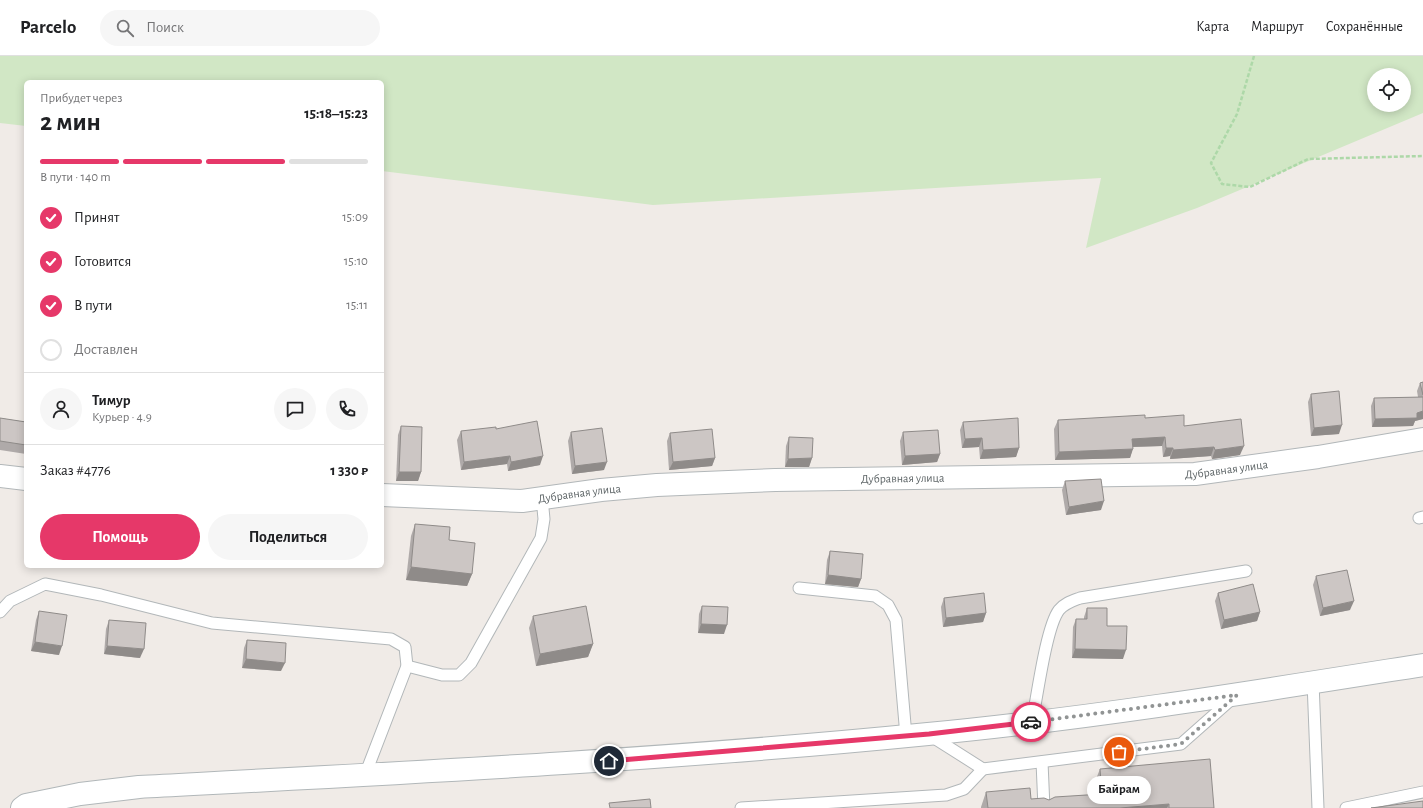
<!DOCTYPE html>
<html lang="ru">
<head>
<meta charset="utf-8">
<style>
  :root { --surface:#fff; --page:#f6f6f6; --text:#202124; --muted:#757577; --line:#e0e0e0; --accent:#e63869 }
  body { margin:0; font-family:"Alegreya Sans",sans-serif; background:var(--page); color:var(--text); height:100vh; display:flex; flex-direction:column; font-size:15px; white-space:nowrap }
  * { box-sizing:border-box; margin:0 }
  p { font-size:13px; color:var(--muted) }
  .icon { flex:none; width:22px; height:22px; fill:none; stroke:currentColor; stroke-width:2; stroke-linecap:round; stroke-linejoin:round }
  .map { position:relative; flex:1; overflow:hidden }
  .drawer { position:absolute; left:24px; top:24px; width:360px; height:488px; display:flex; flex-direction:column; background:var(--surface); border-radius:6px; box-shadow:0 2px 10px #0003 }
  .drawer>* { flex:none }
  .buttons { position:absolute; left:1367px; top:12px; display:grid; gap:8px }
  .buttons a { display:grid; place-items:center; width:44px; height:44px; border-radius:50%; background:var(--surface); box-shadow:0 2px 10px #0003; font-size:20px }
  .pin { position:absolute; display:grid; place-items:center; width:34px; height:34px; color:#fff; margin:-17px; border:2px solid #fff; border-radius:50%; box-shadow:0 1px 4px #0007 }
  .courier { position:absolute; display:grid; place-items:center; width:40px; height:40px; margin:-20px; border:3px solid #e63869; border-radius:50%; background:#fff; color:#222; box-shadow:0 1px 5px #0007 }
  .bubble { position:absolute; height:28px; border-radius:14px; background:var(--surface); box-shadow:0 2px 10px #0003; font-size:13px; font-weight:700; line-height:28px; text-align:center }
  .headline em { font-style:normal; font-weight:700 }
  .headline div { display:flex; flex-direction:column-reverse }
  .headline { display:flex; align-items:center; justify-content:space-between; height:68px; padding:0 16px }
  h1 { font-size:26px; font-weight:700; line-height:30px }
  .bar { display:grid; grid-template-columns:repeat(4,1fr); gap:6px 4px; align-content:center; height:48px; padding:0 16px }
  .bar i { height:5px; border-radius:3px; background:var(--line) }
  .bar .on { background:var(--accent) }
  .bar p { grid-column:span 4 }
  .line { display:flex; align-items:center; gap:10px; padding:0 16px; border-top:1px solid var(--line) }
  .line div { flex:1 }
  .round { display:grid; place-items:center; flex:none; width:42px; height:42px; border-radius:21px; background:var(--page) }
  ol { padding:0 16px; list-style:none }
  li { display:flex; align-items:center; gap:12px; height:44px }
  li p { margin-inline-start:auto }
  li .icon { padding:4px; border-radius:50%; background:var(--accent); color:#fff; stroke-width:4 }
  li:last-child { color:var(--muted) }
  li i { width:22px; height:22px; border:2px solid var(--line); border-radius:50% }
  .primary-button { display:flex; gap:8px; margin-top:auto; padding:8px 16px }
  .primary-button a { flex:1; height:46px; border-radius:24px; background:var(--accent); color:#fff; font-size:16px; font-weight:700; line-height:46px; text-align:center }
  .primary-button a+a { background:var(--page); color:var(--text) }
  header { display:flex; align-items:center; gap:24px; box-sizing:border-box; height:56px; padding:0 20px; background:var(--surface); border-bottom:1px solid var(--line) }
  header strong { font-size:19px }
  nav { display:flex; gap:22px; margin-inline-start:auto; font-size:14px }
  .search { width:280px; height:36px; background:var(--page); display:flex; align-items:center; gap:10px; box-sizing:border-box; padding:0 14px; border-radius:22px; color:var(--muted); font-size:15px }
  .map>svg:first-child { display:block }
  .green { fill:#d1e7c5; fill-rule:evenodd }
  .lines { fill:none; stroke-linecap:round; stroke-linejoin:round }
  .service-casing { stroke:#b2b7b9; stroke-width:13 }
  .minor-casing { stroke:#b2b7b9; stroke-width:24 }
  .secondary-casing { stroke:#b1b7b9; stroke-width:24 }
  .path { stroke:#add8a8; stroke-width:2.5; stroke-dasharray:4 2; stroke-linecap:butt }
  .service { stroke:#fff; stroke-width:11 }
  .minor { stroke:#fff; stroke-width:22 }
  .secondary { stroke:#fff; stroke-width:22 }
  .wall { fill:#afaaa9 }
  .shaded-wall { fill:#8f8b89 }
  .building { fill:#ccc6c4; stroke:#8f8b89 }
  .done { stroke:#919494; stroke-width:4; stroke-dasharray:0 7.2 }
  .route { stroke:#e63869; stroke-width:5 }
  .labels { text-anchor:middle; stroke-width:3; stroke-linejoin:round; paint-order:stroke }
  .street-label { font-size:12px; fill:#5e6567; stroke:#fff }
</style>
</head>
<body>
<header>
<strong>Parcelo</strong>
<div class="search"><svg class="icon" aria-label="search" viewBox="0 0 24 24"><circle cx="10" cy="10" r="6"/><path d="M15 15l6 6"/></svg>Поиск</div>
<nav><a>Карта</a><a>Маршрут</a><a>Сохранённые</a></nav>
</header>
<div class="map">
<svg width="1423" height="752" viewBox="0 0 1423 752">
  <rect width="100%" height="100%" fill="#f0ebe7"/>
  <path class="green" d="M0,0H1423V57L1197,152L1086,192L1101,122L653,149L382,115V26H26V70L0,67ZM1374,19H1404V49H1374Z"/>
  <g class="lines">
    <defs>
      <g id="service">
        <polyline points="1419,462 1423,461"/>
        <polyline points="799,532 875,540 888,549 896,564 906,680"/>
        <polyline points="0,556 10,545 45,528 101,539 212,567 391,583 405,591 407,610 365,719"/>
        <polyline points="407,610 442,619 459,619 471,607 541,482 544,463 542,442"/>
        <polyline points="1313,626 1318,752"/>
        <path d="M1032,666C1037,642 1046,571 1059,554C1065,547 1072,545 1080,542L1246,515"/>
        <polyline points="931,680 983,713 1181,688 1233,642"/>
        <polyline points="1042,706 1044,752"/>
        <polyline points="741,752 946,739 964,733 983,713"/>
        <polyline points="1346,752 1423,736"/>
      </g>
      <g id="minor">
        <polyline points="0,420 26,423"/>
        <path id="s1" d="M382,439L522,445L601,434L657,429L775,424L1195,418L1318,401L1423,383"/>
      </g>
      <path id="secondary" d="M22,752L26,749L80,738L139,731C402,717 666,704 928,678C1094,662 1259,635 1423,609"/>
    </defs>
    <use href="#service" class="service-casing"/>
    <use href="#minor" class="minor-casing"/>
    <use href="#secondary" class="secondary-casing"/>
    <polyline class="path" points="1254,0 1237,58 1211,107 1222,128 1250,131 1308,103 1423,100"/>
    <use href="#service" class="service"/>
    <use href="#minor" class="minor"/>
    <use href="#secondary" class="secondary"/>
  </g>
  <g class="wall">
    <polygon points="1423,326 1423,363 1415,365 1413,370 1372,371 1371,350 1374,342 1418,341 1417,335 1420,327"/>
    <polygon points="1311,338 1339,378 1311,380 1308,346"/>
    <polygon points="0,362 26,366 26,398 0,394"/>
    <polygon points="1058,364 1184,370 1240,399 1212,403 1211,400 1170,403 1170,400 1163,401 1162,390 1133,391 1130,402 1055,404 1054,373"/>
    <polygon points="963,366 1019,392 1016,401 980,403 979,391 962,392 960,374"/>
    <polygon points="401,370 421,416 418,425 396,425 398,379"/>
    <polygon points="496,373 540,409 508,415 507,408 461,414 457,384 461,375"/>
    <polygon points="571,376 604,414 572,418 568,385"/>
    <polygon points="903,376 940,398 937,406 902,409 900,385"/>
    <polygon points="670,377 715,402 712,410 669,414 667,385"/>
    <polygon points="789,381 812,402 809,411 785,411 786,390"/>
    <polygon points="1065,425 1101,454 1066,459 1062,434"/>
    <polygon points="415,468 449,484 472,518 467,530 406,524 411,480"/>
    <polygon points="830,495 861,523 858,531 825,528 827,504"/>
    <polygon points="1316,520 1350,554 1320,560 1313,529"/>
    <polygon points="1218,537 1260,556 1257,565 1221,573 1215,545"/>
    <polygon points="944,542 986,557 983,566 943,571 941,551"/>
    <polygon points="702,550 724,578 698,577 699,558"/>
    <polygon points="1087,552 1107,570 1123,603 1072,602 1073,571 1076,563 1084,563 1084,561"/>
    <polygon points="39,555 59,599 31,595 36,564"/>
    <polygon points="533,560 593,588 588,601 536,610 529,572"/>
    <polygon points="109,564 140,602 104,598 106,573"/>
    <polygon points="247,584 281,615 242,612 244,592"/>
    <polygon points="1100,713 1214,752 981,752 981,751 986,736 1031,743 1049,744 1095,738 1094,728"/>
  </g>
  <g class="shaded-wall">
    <polygon points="1423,355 1423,363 1415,365 1413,370 1372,371 1375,363 1417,357"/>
    <polygon points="1342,369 1339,378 1311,380 1314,372"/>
    <polygon points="1165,381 1162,390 1129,391 1132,383"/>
    <polygon points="982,382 979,391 962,392 965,383"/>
    <polygon points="1244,390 1240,399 1212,403 1215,394"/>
    <polygon points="1214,391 1211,400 1170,403 1173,394"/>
    <polygon points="1019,392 1016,401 980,403 983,394"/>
    <polygon points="1166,392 1173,392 1170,400 1163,401"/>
    <polygon points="1133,393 1130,402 1055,404 1059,396"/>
    <polygon points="940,398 937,406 902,409 905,400"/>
    <polygon points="510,400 507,408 461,414 464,406"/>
    <polygon points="543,400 540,409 508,415 511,406"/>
    <polygon points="715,402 712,410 669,414 673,406"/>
    <polygon points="812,402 809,411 785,411 788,403"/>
    <polygon points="607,406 604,414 572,418 575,410"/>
    <polygon points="399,416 421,416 418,425 396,425"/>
    <polygon points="1104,445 1101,454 1066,459 1069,451"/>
    <polygon points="356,510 372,510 372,512"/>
    <polygon points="411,511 472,518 467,530 406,524"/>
    <polygon points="828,519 861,523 858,531 825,528"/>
    <polygon points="1354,545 1350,554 1320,560 1323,552"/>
    <polygon points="1260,556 1257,565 1221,573 1224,564"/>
    <polygon points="986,557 983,566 943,571 946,562"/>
    <polygon points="701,568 727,569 724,578 698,577"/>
    <polygon points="35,586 62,590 59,599 31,595"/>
    <polygon points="593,588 588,601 536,610 540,598"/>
    <polygon points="107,590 144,593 140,602 104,598"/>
    <polygon points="1075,593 1126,594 1123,603 1072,602"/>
    <polygon points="246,603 285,607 281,615 242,612"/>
    <polygon points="1169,748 1167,752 1120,752"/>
  </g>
  <g class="building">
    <polygon points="1423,326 1423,339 1420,327"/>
    <polygon points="1339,335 1342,369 1314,372 1311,338"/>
    <polygon points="1423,341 1423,355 1417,357 1417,362 1375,363 1374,342"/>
    <polygon points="1145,359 1145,362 1184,359 1184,370 1241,363 1244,390 1215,394 1214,391 1173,394 1173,392 1166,392 1165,381 1132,383 1133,393 1059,396 1058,364"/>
    <polygon points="0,362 26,366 26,389 0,385"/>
    <polygon points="1018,362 1019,392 983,394 982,382 965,383 963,366"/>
    <polygon points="537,365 543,400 511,406 510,400 464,406 461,375 496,371 496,373"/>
    <polygon points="401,370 422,371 421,416 399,416"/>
    <polygon points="602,372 607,406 575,410 571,376"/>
    <polygon points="712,373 715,402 673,406 670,377"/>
    <polygon points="938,374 940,398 905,400 903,376"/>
    <polygon points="789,381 813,382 812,402 788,403"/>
    <polygon points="1101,423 1104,445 1069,451 1065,425"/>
    <polygon points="415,468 450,471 449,484 475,487 472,518 411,511"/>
    <polygon points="830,495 863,498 861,523 828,519"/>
    <polygon points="1347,514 1354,545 1323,552 1316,520"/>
    <polygon points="1253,528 1260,556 1224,564 1218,537"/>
    <polygon points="984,537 986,557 946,562 944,542"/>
    <polygon points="586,550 593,588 540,598 533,560"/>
    <polygon points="702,550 728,551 727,569 701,568"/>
    <polygon points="1087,552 1107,552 1107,570 1127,570 1126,594 1075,593 1076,563 1087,563"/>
    <polygon points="39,555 67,559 62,590 35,586"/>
    <polygon points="109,564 146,567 144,593 107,590"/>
    <polygon points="247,584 286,587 285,607 246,603"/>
    <polygon points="1210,703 1214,752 1169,752 1169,748 1120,752 988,752 986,736 1030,732 1031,743 1044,742 1049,744 1055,741 1102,738 1100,713"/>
    <polygon points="650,743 651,752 610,752 609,747"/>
    <polygon points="1423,745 1423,752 1371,752"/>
  </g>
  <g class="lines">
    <polyline class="done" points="1031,666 1237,639 1181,688 1119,696"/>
    <polyline class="route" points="609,705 929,678 1031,666"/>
  </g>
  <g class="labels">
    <g class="street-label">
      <text dy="4" stroke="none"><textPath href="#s1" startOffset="846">Дубравная улица</textPath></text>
      <text dy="4" stroke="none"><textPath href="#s1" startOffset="522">Дубравная улица</textPath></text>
      <text dy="4" stroke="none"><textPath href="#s1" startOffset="198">Дубравная улица</textPath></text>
    </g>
  </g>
</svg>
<div class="buttons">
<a><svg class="icon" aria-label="locate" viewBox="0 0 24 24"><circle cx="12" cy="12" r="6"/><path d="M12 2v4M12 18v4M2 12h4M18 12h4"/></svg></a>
</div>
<div class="pin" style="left:1119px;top:696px;background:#ea580c"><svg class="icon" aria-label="bag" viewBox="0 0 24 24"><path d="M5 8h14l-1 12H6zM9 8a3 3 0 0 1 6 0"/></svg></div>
<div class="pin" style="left:609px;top:705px;background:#1f2937"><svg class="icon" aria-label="home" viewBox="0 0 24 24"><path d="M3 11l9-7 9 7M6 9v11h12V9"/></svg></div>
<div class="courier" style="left:1031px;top:666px"><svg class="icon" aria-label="car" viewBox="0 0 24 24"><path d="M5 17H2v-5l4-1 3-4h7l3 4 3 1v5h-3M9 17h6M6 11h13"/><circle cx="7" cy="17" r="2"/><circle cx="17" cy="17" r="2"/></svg></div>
<div class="bubble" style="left:1087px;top:720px;width:64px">Байрам</div>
<section class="drawer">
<div class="headline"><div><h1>2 мин</h1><p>Прибудет через</p></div><em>15:18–15:23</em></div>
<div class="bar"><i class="on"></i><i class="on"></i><i class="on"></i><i></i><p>В пути · 140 m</p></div>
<ol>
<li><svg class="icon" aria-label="check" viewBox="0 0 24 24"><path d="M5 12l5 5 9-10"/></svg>Принят<p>15:09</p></li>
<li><svg class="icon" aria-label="check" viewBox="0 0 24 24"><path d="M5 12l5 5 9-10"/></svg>Готовится<p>15:10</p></li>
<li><svg class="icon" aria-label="check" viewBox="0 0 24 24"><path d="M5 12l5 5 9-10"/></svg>В пути<p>15:11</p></li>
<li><i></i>Доставлен</li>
</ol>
<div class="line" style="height:72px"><a class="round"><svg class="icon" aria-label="person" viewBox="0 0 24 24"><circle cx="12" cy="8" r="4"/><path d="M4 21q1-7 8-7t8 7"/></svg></a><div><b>Тимур</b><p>Курьер · 4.9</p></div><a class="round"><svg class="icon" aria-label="chat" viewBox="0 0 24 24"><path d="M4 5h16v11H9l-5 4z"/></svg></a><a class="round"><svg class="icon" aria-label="phone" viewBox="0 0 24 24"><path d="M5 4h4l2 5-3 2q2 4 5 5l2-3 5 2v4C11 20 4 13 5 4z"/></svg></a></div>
<div class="line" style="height:52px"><div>Заказ #4776</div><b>1 330 ₽</b></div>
<div class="primary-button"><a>Помощь</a><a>Поделиться</a></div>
</section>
</div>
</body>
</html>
